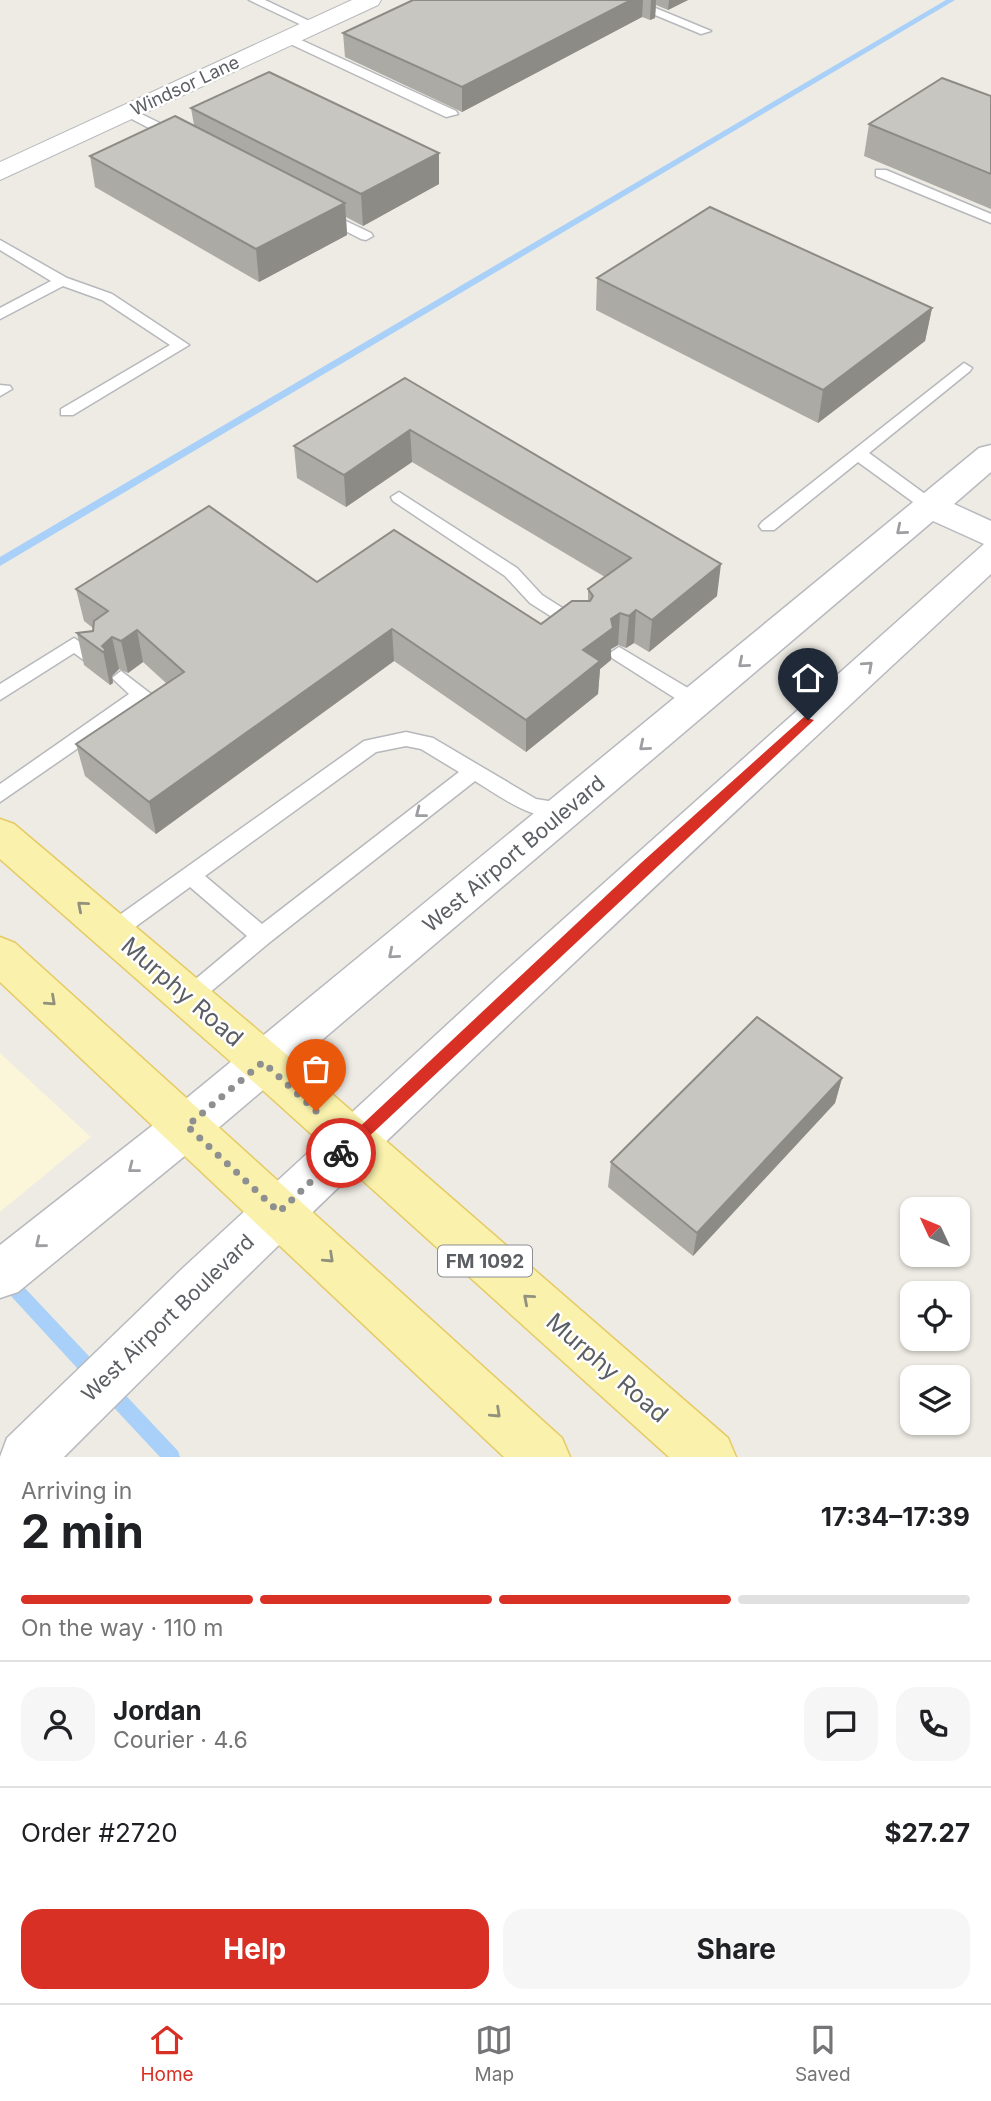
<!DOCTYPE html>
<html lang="en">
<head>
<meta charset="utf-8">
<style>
  :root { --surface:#fff; --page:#f6f6f6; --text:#202124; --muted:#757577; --line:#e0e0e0; --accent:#d93025 }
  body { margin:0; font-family:Inter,sans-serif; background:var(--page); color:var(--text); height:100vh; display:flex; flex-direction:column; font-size:26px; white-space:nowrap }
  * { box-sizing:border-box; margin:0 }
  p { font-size:23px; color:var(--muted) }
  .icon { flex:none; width:38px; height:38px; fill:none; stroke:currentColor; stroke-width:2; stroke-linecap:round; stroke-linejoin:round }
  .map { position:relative; height:1457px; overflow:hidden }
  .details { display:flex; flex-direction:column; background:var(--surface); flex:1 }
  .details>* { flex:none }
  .needle { width:46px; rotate:314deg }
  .buttons { position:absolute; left:900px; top:1197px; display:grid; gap:14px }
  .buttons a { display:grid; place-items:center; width:70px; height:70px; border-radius:14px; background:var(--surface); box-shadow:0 2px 5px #0004; font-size:35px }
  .pin { position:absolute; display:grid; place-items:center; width:60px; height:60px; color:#fff; margin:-72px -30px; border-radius:50% 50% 50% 0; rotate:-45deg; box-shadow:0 0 7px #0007 }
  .pin .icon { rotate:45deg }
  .courier { position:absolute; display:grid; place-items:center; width:70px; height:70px; margin:-35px; border:5px solid #d93025; border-radius:50%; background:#fff; color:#222; box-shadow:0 2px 9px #0007 }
  .summary em { font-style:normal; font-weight:700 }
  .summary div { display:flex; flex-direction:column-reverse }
  .summary { display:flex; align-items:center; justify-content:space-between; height:119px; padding:0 21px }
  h1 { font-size:46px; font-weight:700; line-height:52px }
  .bar { display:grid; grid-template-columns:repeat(4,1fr); gap:10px 7px; align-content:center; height:84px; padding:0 21px }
  .bar i { height:9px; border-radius:5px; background:var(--line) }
  .bar .current { background:var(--accent) }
  .bar p { grid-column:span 4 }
  .line { display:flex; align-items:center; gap:18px; padding:0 21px; border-top:2px solid var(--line) }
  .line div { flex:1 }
  .round { display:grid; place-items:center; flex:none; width:74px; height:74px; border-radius:21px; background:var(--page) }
  .action { display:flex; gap:14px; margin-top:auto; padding:14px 21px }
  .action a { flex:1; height:80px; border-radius:21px; background:var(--accent); color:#fff; font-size:28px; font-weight:700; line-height:80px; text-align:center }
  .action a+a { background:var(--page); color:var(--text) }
  .tabs { display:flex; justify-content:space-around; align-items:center; height:98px; border-top:2px solid var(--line); background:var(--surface); font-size:19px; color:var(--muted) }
  .tabs a { display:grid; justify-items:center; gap:4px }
  .tabs .current { color:var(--accent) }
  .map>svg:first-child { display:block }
  .commercial { fill:#fbf5da }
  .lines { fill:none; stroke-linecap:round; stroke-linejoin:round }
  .stream { fill:#a8d0f8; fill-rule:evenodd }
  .service-casing { stroke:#b6b8bc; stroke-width:3 }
  .minor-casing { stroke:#b6b8bc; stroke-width:2 }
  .secondary-casing { stroke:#b7b9be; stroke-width:3 }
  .primary-casing { stroke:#e6ca63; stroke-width:3 }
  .service { fill:#fff; fill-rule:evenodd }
  .minor { fill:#fff; fill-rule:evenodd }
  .secondary { fill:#fff; fill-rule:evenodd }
  .primary { fill:#f9f1ac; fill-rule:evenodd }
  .wall { fill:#acaaa5 }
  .shaded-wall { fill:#8c8b86 }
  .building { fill:#c8c6c0; stroke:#8c8b86; stroke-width:2 }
  .oneway { stroke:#9d9ea1 }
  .oneway2 { stroke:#92917d }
  .route { fill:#d93025 }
  .done { stroke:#8e8f90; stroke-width:7; stroke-dasharray:0 12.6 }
  .labels { text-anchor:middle; stroke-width:5; stroke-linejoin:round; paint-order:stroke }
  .far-street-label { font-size:18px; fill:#5b5e63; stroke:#fff }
  .shield { fill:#fff; stroke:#8c8e92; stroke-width:2 }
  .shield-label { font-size:19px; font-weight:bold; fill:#5b5e63 }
  .street-label { font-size:21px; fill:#5b5e63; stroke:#fff }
  .near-street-label { font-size:24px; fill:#5b5e63; stroke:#fff }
</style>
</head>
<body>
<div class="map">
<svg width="991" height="1457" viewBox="0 0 991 1457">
  <rect width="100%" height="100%" fill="#edebe3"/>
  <polygon class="commercial" points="0,1053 91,1137 0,1212"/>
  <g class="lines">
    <g class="stream">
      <polygon points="946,0 955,0 0,566 0,557"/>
      <polygon points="0,1266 6,1268 101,1369 103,1375 101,1381 95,1383 89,1381 0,1284"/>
      <polygon points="110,1383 116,1385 178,1451 180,1457 160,1457 104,1397 102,1391 104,1385"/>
    </g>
    <defs>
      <g id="service">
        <polygon points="249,0 265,0 320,26 310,29"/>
        <polygon points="619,0 636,0 711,31 701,34"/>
        <polygon points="288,34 456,111 458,114 446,117 284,41 282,38"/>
        <polygon points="129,108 182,134 184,137 172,140 124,115 124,109"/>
        <polygon points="876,170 886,170 991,214 991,223 876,176"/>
        <polygon points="325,211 371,233 373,236 366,240 361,239 320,218 318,215"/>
        <polygon points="0,240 67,278 112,294 189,345 73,415 61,415 61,409 170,345 102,300 63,286 0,319 0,308 51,281 0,250"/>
        <polygon points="964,363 972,368 970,371 869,453 936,502 938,506 936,510 924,510 858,462 774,530 762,530 759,526 762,522"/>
        <polygon points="0,385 10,386 12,389 0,396"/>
        <polygon points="399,492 517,568 542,595 583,621 586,625 583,629 571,629 530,603 505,576 393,501 391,497"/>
        <polygon points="74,638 101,656 99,661 85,661 74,653 0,700 0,684"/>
        <polygon points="619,647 703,697 705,702 703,707 689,707 612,658 610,653"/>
        <polygon points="121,671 151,694 149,699 0,802 0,784 129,694 112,678"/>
        <path d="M406,732L433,738L536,799L573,805L576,810L573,815C538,826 503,798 475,781L270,942L196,1004L188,1007L180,1004L177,998L180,992L247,936L190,887L120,938L112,941L104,938L101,932L104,926L364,741ZM406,746L421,749L459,772L262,924L205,876L376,752Z"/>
      </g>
      <polygon id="minor" points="352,0 381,0 378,5 0,180 0,162"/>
      <path id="secondary" d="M991,445V472L954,504L991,521V574C678,864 365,1155 64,1457H0L7,1438L184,1267L501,975L984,544L933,521L203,1141L18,1292L0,1298V1245L171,1111L979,448Z"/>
      <g id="primary">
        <polygon points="0,819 14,824 279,1048 728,1438 736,1457 669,1457 247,1076 0,859"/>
        <polygon points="0,937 15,943 562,1438 570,1457 504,1457 0,982"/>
      </g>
    </defs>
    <use href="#service" class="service-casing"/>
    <use href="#minor" class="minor-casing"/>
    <use href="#secondary" class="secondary-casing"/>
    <use href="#primary" class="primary-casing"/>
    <use href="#service" class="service"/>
    <use href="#minor" class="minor"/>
    <use href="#secondary" class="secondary"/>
    <use href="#primary" class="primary"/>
  </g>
  <g class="wall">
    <polygon points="413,0 688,0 668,10 656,5 655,18 650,20 642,17 462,112 345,57 343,33"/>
    <polygon points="991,96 991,209 864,156 869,124"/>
    <polygon points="191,108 439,153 439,184 363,226 346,217 347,235 259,282 95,187 90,156 194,125"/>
    <polygon points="597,278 932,308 925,341 818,423 596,310"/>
    <polygon points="405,378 717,596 649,652 634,643 626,648 618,645 611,649 611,660 600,669 598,694 526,752 394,661 156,834 85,776 76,744 166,683 143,662 128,673 119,669 112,676 113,683 110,685 84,665 77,633 93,631 93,628 84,621 76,589 317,582 541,624 588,601 588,589 605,577 412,462 346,507 297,478 294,446"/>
    <polygon points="842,1078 835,1103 693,1256 608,1187 611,1162"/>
  </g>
  <g class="shaded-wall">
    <polygon points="631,0 643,0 642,17 462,112 462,87"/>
    <polygon points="651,0 656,0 655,18 650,20"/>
    <polygon points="669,0 688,0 668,10"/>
    <polygon points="439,153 439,184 363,226 361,194"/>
    <polygon points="345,203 347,235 259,282 256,249"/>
    <polygon points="932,308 925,341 818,423 823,390"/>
    <polygon points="410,430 412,462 346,507 344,475"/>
    <polygon points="721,564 717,596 649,652 652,620"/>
    <polygon points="636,610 634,643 626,648 629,616"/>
    <polygon points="620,613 618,645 611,649 611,660 600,669 598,694 526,752 526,720 611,619"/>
    <polygon points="392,629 394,661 156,834 149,802"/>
    <polygon points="137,630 143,662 128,673 121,641"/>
    <polygon points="112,637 119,669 112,676 113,683 110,685 102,646"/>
    <polygon points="842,1078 835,1103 693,1256 697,1233"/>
  </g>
  <g class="building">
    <polygon points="413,0 631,0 462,87 343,33"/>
    <polygon points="269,72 439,153 361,194 191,108"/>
    <polygon points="942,78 991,96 991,174 869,124"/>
    <polygon points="175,116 345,203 256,249 90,156"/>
    <polygon points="710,207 932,308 823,390 597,278"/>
    <polygon points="405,378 721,564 652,620 636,610 629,616 620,613 611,619 613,628 583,650 600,661 526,720 392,629 149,802 76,744 184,672 137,630 121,641 112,637 102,646 106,650 103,652 77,633 93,631 94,621 108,611 76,589 209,506 317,582 394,530 541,624 572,601 590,601 593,596 588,589 631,558 410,430 344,475 294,446"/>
    <polygon points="757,1017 842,1078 697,1233 611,1162"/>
  </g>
  <defs><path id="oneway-chevron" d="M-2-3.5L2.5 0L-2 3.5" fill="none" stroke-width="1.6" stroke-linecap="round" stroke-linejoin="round" transform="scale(1.75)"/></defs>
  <g class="oneway">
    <use href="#oneway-chevron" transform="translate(901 530) rotate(140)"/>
    <use href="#oneway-chevron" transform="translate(743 663) rotate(140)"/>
    <use href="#oneway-chevron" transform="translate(868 666) rotate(-42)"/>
    <use href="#oneway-chevron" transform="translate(644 746) rotate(140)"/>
    <use href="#oneway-chevron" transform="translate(420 813) rotate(142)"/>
    <use href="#oneway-chevron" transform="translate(393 954) rotate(140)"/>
    <use href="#oneway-chevron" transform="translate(133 1168) rotate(142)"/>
    <use href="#oneway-chevron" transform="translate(40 1243) rotate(141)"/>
  </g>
  <g class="oneway2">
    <use href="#oneway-chevron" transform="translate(82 906) rotate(-139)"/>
    <use href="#oneway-chevron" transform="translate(51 1001) rotate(42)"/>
    <use href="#oneway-chevron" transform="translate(329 1258) rotate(43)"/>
    <use href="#oneway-chevron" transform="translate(528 1299) rotate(-139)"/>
    <use href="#oneway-chevron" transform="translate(496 1413) rotate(43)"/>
  </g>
  <polygon class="route" points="804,717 814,720 346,1158 336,1158 336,1149 641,863"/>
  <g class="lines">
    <polyline class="done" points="316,1111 263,1062 187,1126 279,1212 341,1153"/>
  </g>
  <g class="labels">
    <g class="far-street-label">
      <text transform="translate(185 86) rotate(-25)" y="6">Windsor Lane</text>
    </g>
    <rect class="shield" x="438" y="1245.5" width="94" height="31" rx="5"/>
    <g class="shield-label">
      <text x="485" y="1268">FM 1092</text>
    </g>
    <g class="street-label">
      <text transform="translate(514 854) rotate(-40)" y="7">West Airport Boulevard</text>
      <text transform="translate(168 1318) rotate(-44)" y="7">West Airport Boulevard</text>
    </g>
    <g class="near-street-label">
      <text transform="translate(182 992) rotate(41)" y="8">Murphy Road</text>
      <text transform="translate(607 1368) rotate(41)" y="8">Murphy Road</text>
    </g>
  </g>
</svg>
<div class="buttons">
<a><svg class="needle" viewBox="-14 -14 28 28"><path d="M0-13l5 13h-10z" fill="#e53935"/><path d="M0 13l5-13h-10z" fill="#757577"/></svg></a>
<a><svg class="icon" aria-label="locate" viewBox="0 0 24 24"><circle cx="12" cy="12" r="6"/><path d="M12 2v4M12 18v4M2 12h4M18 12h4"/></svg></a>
<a><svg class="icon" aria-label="layers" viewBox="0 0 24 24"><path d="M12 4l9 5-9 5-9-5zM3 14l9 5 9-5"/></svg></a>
</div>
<div class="pin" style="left:316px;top:1111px;background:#ea580c"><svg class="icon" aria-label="bag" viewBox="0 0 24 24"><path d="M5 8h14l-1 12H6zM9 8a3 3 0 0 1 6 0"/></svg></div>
<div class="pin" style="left:808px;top:720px;background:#1f2937"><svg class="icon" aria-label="home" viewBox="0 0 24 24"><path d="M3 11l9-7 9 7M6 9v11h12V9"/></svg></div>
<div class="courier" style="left:341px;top:1153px"><svg class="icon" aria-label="bike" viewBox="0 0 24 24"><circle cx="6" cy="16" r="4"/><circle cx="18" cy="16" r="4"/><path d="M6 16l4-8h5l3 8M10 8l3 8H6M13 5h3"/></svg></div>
</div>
<section class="details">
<div class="summary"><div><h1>2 min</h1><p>Arriving in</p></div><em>17:34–17:39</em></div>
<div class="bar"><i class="current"></i><i class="current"></i><i class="current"></i><i></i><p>On the way · 110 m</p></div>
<div class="line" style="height:126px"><a class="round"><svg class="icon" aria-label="person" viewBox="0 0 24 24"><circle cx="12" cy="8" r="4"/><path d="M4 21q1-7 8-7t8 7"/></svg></a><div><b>Jordan</b><p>Courier · 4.6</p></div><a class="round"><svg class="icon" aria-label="chat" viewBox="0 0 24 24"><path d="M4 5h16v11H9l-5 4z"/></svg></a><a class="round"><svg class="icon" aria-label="phone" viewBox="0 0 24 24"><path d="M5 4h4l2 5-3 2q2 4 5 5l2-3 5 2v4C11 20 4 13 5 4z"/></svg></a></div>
<div class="line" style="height:91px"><div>Order #2720</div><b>$27.27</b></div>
<div class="action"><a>Help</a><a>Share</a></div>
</section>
<nav class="tabs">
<a class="current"><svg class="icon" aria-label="home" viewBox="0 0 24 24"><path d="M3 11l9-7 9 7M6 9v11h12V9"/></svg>Home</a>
<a><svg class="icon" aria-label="map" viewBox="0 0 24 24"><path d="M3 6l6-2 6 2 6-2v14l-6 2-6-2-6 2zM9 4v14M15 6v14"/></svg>Map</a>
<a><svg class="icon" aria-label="saved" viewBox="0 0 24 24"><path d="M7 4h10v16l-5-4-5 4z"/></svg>Saved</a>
</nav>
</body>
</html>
